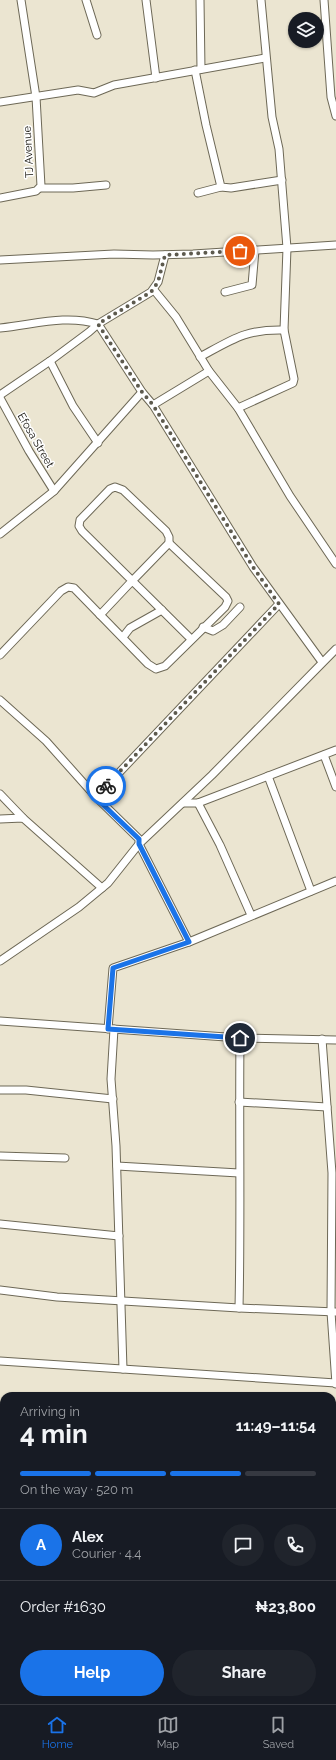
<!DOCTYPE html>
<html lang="en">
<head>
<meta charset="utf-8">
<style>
  :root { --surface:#171b24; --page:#20242c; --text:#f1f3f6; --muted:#9ea1a6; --line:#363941; --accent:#1a73e8 }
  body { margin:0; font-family:Raleway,sans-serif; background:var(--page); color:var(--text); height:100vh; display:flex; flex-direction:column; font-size:15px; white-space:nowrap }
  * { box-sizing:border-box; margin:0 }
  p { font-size:13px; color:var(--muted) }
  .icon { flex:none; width:22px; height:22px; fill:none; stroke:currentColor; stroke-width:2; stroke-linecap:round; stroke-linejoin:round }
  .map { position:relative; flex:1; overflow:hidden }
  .drawer { position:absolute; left:0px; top:1392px; width:336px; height:312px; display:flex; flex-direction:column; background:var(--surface); border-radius:12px 12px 0 0; box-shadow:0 1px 3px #0004 }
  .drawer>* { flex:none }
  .fabs { position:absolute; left:288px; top:12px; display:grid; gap:8px }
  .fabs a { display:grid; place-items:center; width:36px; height:36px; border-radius:50%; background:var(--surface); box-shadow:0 1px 3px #0004; font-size:20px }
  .pin { position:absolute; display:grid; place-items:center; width:34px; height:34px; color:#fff; margin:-17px; border:2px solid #fff; border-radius:50%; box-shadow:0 1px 4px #0007 }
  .courier { position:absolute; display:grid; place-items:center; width:40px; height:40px; margin:-20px; border:3px solid #1a73e8; border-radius:50%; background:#fff; color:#222; box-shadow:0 1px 5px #0007 }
  .headline em { font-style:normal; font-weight:700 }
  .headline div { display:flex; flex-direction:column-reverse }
  .headline { display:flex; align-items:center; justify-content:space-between; height:68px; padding:0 20px }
  h1 { font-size:26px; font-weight:700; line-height:30px }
  .bar { display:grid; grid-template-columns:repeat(4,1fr); gap:6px 4px; align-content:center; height:48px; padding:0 20px }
  .bar i { height:5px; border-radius:3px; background:var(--line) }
  .bar .on { background:var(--accent) }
  .bar p { grid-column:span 4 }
  .line { display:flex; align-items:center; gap:10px; padding:0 20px; border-top:1px solid var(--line) }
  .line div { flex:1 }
  .round { display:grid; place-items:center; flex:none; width:42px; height:42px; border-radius:21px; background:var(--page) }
  .primary-button { display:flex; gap:8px; margin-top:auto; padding:8px 20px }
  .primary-button a { flex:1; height:46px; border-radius:24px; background:var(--accent); color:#fff; font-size:16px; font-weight:700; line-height:46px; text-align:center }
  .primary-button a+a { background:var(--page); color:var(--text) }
  .tabs { display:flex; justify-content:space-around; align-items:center; height:56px; border-top:1px solid var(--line); background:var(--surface); font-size:11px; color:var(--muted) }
  .tabs a { display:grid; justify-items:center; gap:2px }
  .tabs .on { color:var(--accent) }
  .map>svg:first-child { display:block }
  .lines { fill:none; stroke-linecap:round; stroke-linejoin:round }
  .minor-casing { stroke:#6d6856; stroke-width:9 }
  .minor { stroke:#fff; stroke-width:7 }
  .done { stroke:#5d5a4e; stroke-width:4; stroke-dasharray:0 7.2 }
  .route { stroke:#1a73e8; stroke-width:5 }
  .labels { text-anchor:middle; stroke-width:3; stroke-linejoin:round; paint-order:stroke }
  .street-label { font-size:11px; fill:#110f08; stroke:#fff }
</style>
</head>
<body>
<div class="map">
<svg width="336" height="1704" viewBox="0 0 336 1704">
  <rect width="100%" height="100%" fill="#ebe5d1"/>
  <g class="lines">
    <defs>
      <g id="minor">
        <polyline points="86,0 97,35"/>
        <polyline points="146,0 156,78"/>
        <polyline points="200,0 201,69"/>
        <polyline points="324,0 331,97 336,116"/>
        <polyline points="195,70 206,125 221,187 231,188 282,180"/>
        <polyline points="0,102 78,90 94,93 114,85 265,58"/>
        <polyline points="40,188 73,188 106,185"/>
        <polyline points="198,193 221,187"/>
        <polyline points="0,198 36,191 41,186 36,97 21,0"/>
        <polyline points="0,260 114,254 153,255 193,254 336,245"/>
        <polyline points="154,290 176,317 209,371 238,408 290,496 336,564"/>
        <polyline points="225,292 252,285 255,250"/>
        <path d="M0,328C33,325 65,314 98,324L142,392L153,405L253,567L322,662"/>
        <path d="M200,357C233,339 246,329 284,330"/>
        <polyline points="50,361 73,406 98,443"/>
        <polyline points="0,395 50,361 89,332 98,324 151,292 158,282 165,255"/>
        <polyline points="0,398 29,451 54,491"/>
        <polyline points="153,405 209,371"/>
        <polyline points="238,408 293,383 294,379 284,330 287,248 279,149 272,117 261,0"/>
        <polyline points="0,534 54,491 142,392"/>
        <path d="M100,615L132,581L136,577L169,543V537L166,531L123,490L115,487L110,489L80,520L79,526L82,531C118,567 155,603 191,639"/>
        <polyline points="203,627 213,631 223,625 240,607"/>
        <polyline points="123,637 130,628 162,610"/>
        <polyline points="0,655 61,591 68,587 74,588 148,664 156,669 165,666 225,607 228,601 226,597 169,543"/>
        <polyline points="0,700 46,741 96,797 139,839 139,844 108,883 79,907 0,961"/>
        <polyline points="324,755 336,787"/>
        <polyline points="268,776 311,891"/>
        <polyline points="0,794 23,818"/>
        <polyline points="96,797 279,604"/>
        <polyline points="183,803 198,803 336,750"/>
        <polyline points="198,803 220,845 251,915"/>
        <polyline points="0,819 23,818 102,888"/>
        <polyline points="189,942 139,844 212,775 336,649"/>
        <polyline points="0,1021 240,1038 336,1040"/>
        <polyline points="108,1029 113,968 189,942 336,881"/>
        <polyline points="114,1029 111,1079 116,1146 123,1369"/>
        <polyline points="322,1039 332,1173 331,1312 336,1384"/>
        <polyline points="0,1090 26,1090 113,1099"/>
        <polyline points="239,1102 327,1107"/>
        <polyline points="0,1156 65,1158"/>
        <polyline points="117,1166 239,1173"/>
        <polyline points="0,1224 119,1236"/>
        <polyline points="0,1290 57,1297 239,1308 336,1312"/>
        <path d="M239,1308C241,1218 239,1128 240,1038"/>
        <polyline points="0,1361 336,1383"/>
        <polyline points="0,1425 4,1425"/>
        <polyline points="332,1473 336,1471"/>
        <polyline points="0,1491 4,1492"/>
        <polyline points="332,1540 336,1539"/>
        <polyline points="0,1579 4,1572"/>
        <polyline points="332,1620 336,1617"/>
        <polyline points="0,1698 8,1704"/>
        <polyline points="33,1704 37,1700"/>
        <polyline points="131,1704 135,1700"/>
        <polyline points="229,1704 233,1700"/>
        <polyline points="332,1704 336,1701"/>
      </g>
    </defs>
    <use href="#minor" class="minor-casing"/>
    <use href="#minor" class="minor"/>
  </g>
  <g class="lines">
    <polyline class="done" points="106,786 279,604 253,567 153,405 142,392 98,324 151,292 158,282 165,255 240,251"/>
    <polyline class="route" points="106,786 96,798 139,839 139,844 189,942 113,968 108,1029 240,1038"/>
  </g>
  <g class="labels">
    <g class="street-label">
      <text transform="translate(28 152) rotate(-93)" y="4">TJ Avenue</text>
      <text transform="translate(36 440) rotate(60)" y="4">Efosa Street</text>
    </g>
  </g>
</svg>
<div class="fabs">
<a><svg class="icon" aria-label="layers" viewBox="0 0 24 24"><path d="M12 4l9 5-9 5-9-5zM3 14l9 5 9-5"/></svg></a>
</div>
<div class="pin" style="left:240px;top:251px;background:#ea580c"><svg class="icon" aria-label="bag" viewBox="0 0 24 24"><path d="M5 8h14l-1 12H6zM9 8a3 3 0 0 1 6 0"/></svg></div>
<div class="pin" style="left:240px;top:1038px;background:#1f2937"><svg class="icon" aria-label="home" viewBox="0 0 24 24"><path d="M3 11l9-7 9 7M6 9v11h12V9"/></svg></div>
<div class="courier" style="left:106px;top:786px"><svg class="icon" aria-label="bike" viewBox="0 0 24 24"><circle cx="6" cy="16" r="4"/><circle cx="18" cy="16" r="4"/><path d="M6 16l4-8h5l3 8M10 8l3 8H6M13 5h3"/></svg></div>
<section class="drawer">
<div class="headline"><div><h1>4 min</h1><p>Arriving in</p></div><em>11:49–11:54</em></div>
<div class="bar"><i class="on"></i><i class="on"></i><i class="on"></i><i></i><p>On the way · 520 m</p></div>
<div class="line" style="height:72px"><b class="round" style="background:var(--accent);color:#fff">A</b><div><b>Alex</b><p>Courier · 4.4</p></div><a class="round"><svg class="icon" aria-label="chat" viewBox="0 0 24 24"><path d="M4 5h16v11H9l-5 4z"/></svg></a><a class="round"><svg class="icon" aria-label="phone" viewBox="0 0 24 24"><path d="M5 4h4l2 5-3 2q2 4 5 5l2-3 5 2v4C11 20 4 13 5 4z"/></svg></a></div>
<div class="line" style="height:52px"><div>Order #1630</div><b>₦23,800</b></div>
<div class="primary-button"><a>Help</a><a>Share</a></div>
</section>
</div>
<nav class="tabs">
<a class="on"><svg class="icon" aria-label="home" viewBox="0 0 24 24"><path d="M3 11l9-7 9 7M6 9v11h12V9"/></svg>Home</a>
<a><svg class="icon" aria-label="map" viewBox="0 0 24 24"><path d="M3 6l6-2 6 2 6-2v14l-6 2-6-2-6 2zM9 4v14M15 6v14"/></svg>Map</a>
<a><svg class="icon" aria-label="saved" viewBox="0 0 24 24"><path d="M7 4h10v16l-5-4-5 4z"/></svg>Saved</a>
</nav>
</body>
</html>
